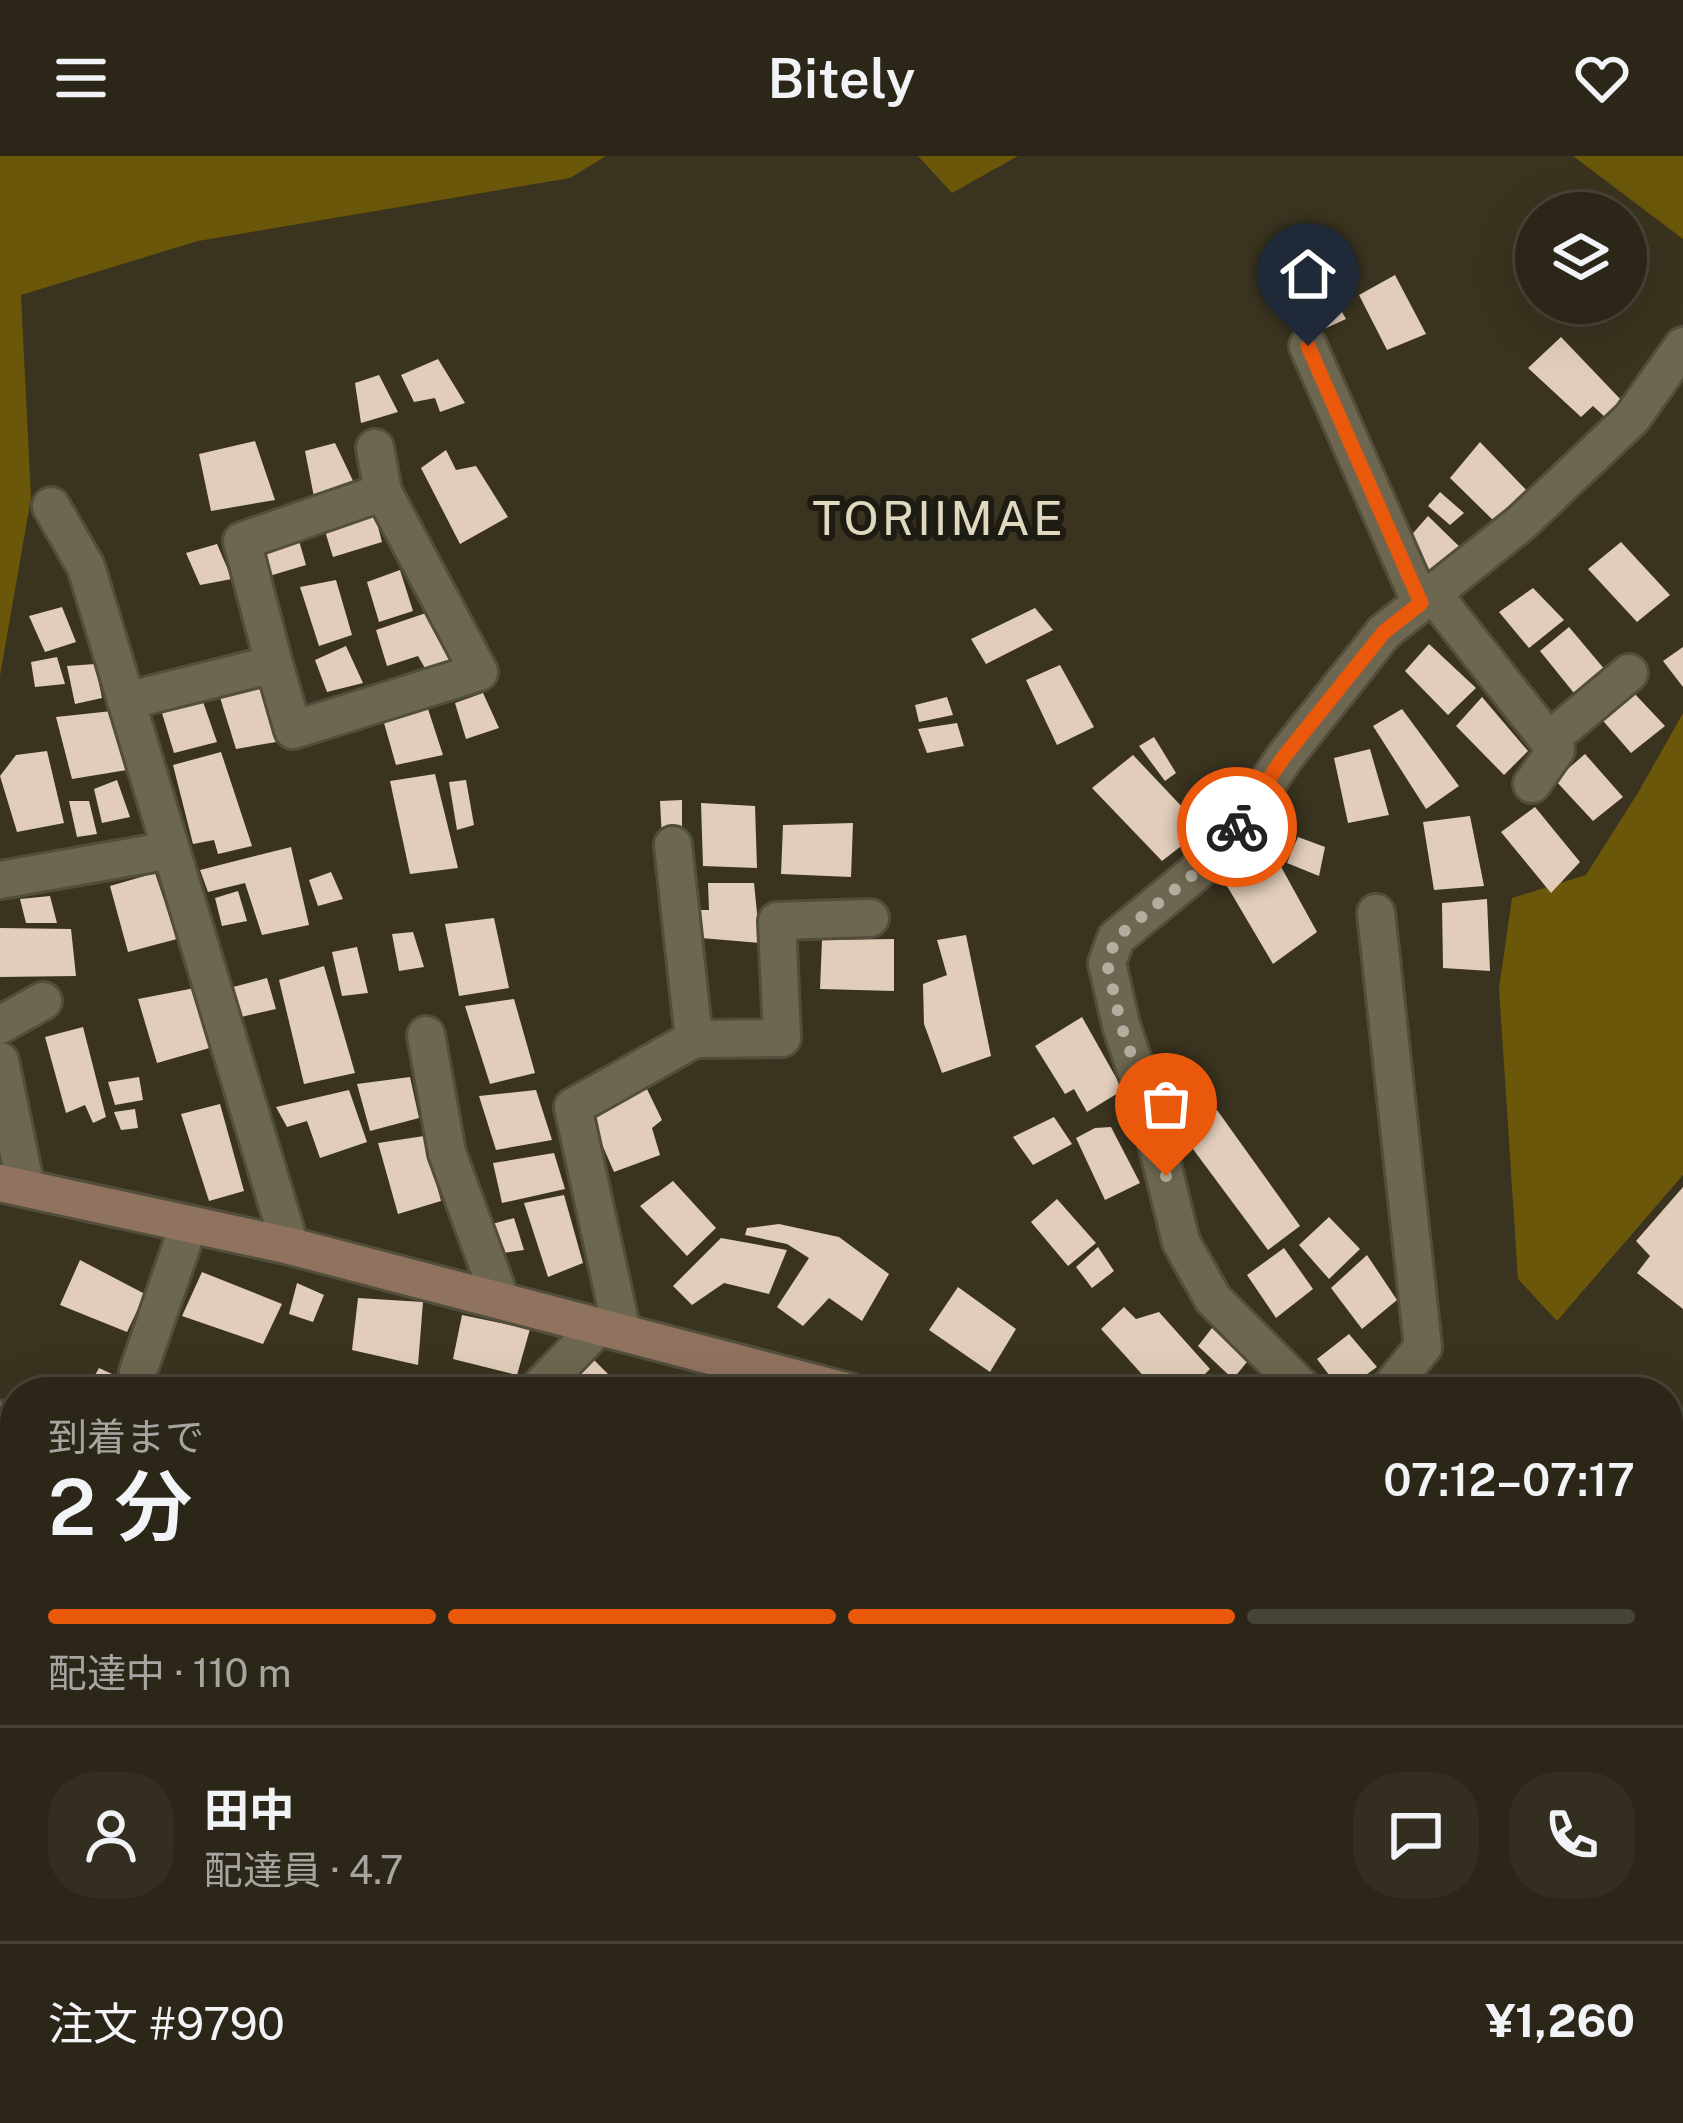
<!DOCTYPE html>
<html lang="ja">
<head>
<meta charset="utf-8">
<style>
  :root { --surface:#2b2617; --page:#332e20; --text:#f1f3f6; --muted:#a6a5a1; --line:#474336; --accent:#ea580c }
  body { margin:0; font-family:"Public Sans","Noto Sans JP",sans-serif; background:var(--page); color:var(--text); height:100vh; display:flex; flex-direction:column; font-size:45px; white-space:nowrap }
  * { box-sizing:border-box; margin:0 }
  p { font-size:39px; color:var(--muted) }
  .icon { flex:none; width:66px; height:66px; fill:none; stroke:currentColor; stroke-width:2; stroke-linecap:round; stroke-linejoin:round }
  .map { position:relative; flex:1; overflow:hidden }
  .panel { position:absolute; left:0px; top:1221px; width:1683px; height:747px; display:flex; flex-direction:column; background:var(--surface); border-radius:48px 48px 0 0; box-shadow:0 12px 48px #0002,0 0 0 3px var(--line) }
  .panel>* { flex:none }
  .tools { position:absolute; left:1515px; top:36px; display:grid; gap:24px }
  .tools a { display:grid; place-items:center; width:132px; height:132px; border-radius:50%; background:var(--surface); box-shadow:0 12px 48px #0002,0 0 0 3px var(--line); font-size:60px }
  .pin { position:absolute; display:grid; place-items:center; width:102px; height:102px; color:#fff; margin:-123px -51px; border-radius:50% 50% 50% 0; rotate:-45deg; box-shadow:0 0 12px #0007 }
  .pin .icon { rotate:45deg }
  .courier { position:absolute; display:grid; place-items:center; width:120px; height:120px; margin:-60px; border:9px solid #ea580c; border-radius:50%; background:#fff; color:#222; box-shadow:0 3px 15px #0007 }
  .overview em { font-style:normal; font-weight:600 }
  .overview div { display:flex; flex-direction:column-reverse }
  .overview { display:flex; align-items:center; justify-content:space-between; height:204px; padding:0 48px }
  h1 { font-size:78px; font-weight:600; line-height:90px }
  .bar { display:grid; grid-template-columns:repeat(4,1fr); gap:18px 12px; align-content:center; height:144px; padding:0 48px }
  .bar i { height:15px; border-radius:9px; background:var(--line) }
  .bar .on { background:var(--accent) }
  .bar p { grid-column:span 4 }
  .line { display:flex; align-items:center; gap:30px; padding:0 48px; border-top:3px solid var(--line) }
  .line div { flex:1 }
  .round { display:grid; place-items:center; flex:none; width:126px; height:126px; border-radius:48px; background:var(--page) }
  header { display:flex; justify-content:space-between; align-items:center; height:156px; padding:0 48px; background:var(--surface); font-size:54px; font-weight:600 }
  .map>svg:first-child { display:block }
  .green { fill:#6a570a }
  .building { fill:#e1cdba }
  .lines { fill:none; stroke-linecap:round; stroke-linejoin:round }
  .street-casing { stroke:#534e3c; stroke-width:42 }
  .secondary-casing { stroke:#534e3c; stroke-width:42 }
  .primary-casing { stroke:#534e3c; stroke-width:42 }
  .street { stroke:#6d6751; stroke-width:36 }
  .secondary { stroke:#8f735f; stroke-width:36 }
  .primary { stroke:#b1806d; stroke-width:36 }
  .done { stroke:#b2ad9e; stroke-width:12; stroke-dasharray:0 21.6 }
  .route { stroke:#ea580c; stroke-width:15 }
  .labels { text-anchor:middle; stroke-width:12; stroke-linejoin:round; paint-order:stroke }
  .quarter-label { font-size:48px; letter-spacing:3px; fill:#e0d9c0; stroke:#1e1b12 }
</style>
</head>
<body>
<header><svg class="icon" aria-label="menu" viewBox="0 0 24 24"><path d="M4 6h16M4 12h16M4 18h16"/></svg>Bitely<svg class="icon" aria-label="heart" viewBox="0 0 24 24"><path d="M12 20l-8-8c-3-5 5-10 8-4 3-6 11-1 8 4z"/></svg></header>
<div class="map">
<svg width="1683" height="1967" viewBox="0 0 1683 1967">
  <rect width="100%" height="100%" fill="#39331f"/>
  <g class="green">
    <polygon points="0,0 606,0 570,22 198,85 21,139 31,342 0,520"/>
    <polygon points="918,0 1018,0 952,37"/>
    <polygon points="1573,0 1683,0 1683,83"/>
    <polygon points="1683,557 1683,1019 1557,1165 1518,1123 1499,832 1512,742 1586,719 1639,635"/>
    <polygon points="0,1589 15,1611 15,1953 165,1953 170,1967 0,1967"/>
    <polygon points="279,1953 760,1953 762,1967 284,1967"/>
  </g>
  <g class="building">
    <polygon points="1395,119 1426,178 1387,194 1359,139"/>
    <polygon points="1322,121 1346,163 1313,178 1293,137"/>
    <polygon points="1561,181 1624,247 1607,263 1593,250 1581,261 1528,212"/>
    <polygon points="438,203 465,247 440,256 435,242 414,246 401,219"/>
    <polygon points="379,219 398,256 361,267 355,227"/>
    <polygon points="255,285 275,344 211,355 199,298"/>
    <polygon points="1480,286 1532,340 1496,367 1450,322"/>
    <polygon points="335,287 355,329 314,341 305,295"/>
    <polygon points="446,294 456,314 476,310 508,361 460,388 421,312"/>
    <polygon points="1440,336 1464,357 1450,369 1428,350"/>
    <polygon points="374,356 382,386 333,401 324,372"/>
    <polygon points="1428,360 1466,397 1436,427 1402,390"/>
    <polygon points="297,378 306,409 266,421 260,388"/>
    <polygon points="1621,386 1670,439 1637,466 1588,413"/>
    <polygon points="217,388 232,423 200,429 186,397"/>
    <polygon points="400,414 413,455 379,466 367,426"/>
    <polygon points="336,424 352,479 319,490 300,431"/>
    <polygon points="1533,432 1564,464 1529,492 1499,456"/>
    <polygon points="62,451 76,486 45,496 29,460"/>
    <polygon points="1035,452 1053,474 986,508 971,483"/>
    <polygon points="426,457 450,506 426,514 418,500 387,510 376,474"/>
    <polygon points="1569,471 1611,521 1582,547 1540,495"/>
    <polygon points="1429,488 1476,532 1448,559 1405,515"/>
    <polygon points="346,490 363,527 327,536 315,504"/>
    <polygon points="1683,491 1683,531 1663,505"/>
    <polygon points="57,501 65,528 35,531 31,506"/>
    <polygon points="95,508 102,542 75,548 67,510"/>
    <polygon points="1060,509 1094,571 1057,589 1026,524"/>
    <polygon points="259,524 276,586 236,593 218,535"/>
    <polygon points="1632,535 1665,570 1631,597 1598,559"/>
    <polygon points="483,537 499,572 466,583 455,547"/>
    <polygon points="201,540 217,586 174,597 159,547"/>
    <polygon points="947,541 953,559 919,566 915,549"/>
    <polygon points="1482,541 1528,595 1504,619 1456,570"/>
    <polygon points="426,547 443,599 396,609 382,560"/>
    <polygon points="1402,553 1459,630 1426,653 1373,570"/>
    <polygon points="112,555 133,613 72,623 56,561"/>
    <polygon points="957,567 964,590 927,597 918,573"/>
    <polygon points="1154,581 1176,617 1165,625 1139,590"/>
    <polygon points="1370,593 1389,659 1348,667 1334,602"/>
    <polygon points="47,595 64,667 17,676 0,620 16,599"/>
    <polygon points="221,596 252,690 218,698 214,684 193,688 173,609"/>
    <polygon points="1585,598 1623,641 1593,665 1555,624"/>
    <polygon points="1133,599 1203,673 1162,705 1092,632"/>
    <polygon points="435,618 458,712 410,718 390,625"/>
    <polygon points="117,624 130,661 102,667 94,633"/>
    <polygon points="466,624 474,669 457,674 449,626"/>
    <polygon points="682,644 682,683 662,684 660,645"/>
    <polygon points="69,645 89,645 97,678 77,681"/>
    <polygon points="701,647 755,650 757,712 703,710"/>
    <polygon points="1535,651 1580,706 1551,737 1501,676"/>
    <polygon points="1470,660 1484,730 1434,734 1423,666"/>
    <polygon points="853,667 851,721 781,718 783,669"/>
    <polygon points="1298,681 1325,691 1319,720 1287,707"/>
    <polygon points="291,691 309,769 262,779 245,727 208,736 200,714"/>
    <polygon points="1274,698 1317,776 1273,808 1227,730"/>
    <polygon points="331,716 343,743 318,750 309,724"/>
    <polygon points="155,717 177,783 128,796 110,730"/>
    <polygon points="708,727 754,727 760,787 701,782 699,754 709,754"/>
    <polygon points="238,735 247,765 222,770 215,742"/>
    <polygon points="50,740 57,767 26,767 20,743"/>
    <polygon points="1487,743 1490,815 1443,812 1442,747"/>
    <polygon points="494,762 509,832 459,840 445,768"/>
    <polygon points="0,772 71,773 76,820 0,821"/>
    <polygon points="413,776 424,811 399,815 392,778"/>
    <polygon points="966,779 991,900 942,917 924,868 923,828 947,819 937,784"/>
    <polygon points="894,783 894,835 820,833 822,784"/>
    <polygon points="357,791 368,837 342,840 332,796"/>
    <polygon points="324,810 355,917 304,928 279,824"/>
    <polygon points="267,822 276,853 241,861 233,831"/>
    <polygon points="200,831 213,891 157,907 138,843"/>
    <polygon points="514,843 535,917 490,928 465,850"/>
    <polygon points="1082,861 1123,934 1087,956 1074,933 1065,938 1035,890"/>
    <polygon points="83,871 106,961 93,967 85,949 66,957 45,881"/>
    <polygon points="139,921 143,944 115,949 108,926"/>
    <polygon points="410,921 419,962 370,975 357,928"/>
    <polygon points="645,929 662,964 652,972 660,999 614,1016 588,956"/>
    <polygon points="349,934 367,986 320,1002 307,965 287,971 276,951"/>
    <polygon points="536,934 552,984 496,994 479,940"/>
    <polygon points="220,948 244,1035 209,1045 181,958"/>
    <polygon points="135,953 138,972 121,974 114,956"/>
    <polygon points="1217,954 1300,1070 1268,1094 1184,981"/>
    <polygon points="1054,961 1072,988 1033,1009 1013,981"/>
    <polygon points="1111,971 1140,1027 1105,1044 1076,982 1095,972"/>
    <polygon points="424,980 441,1045 398,1058 378,987"/>
    <polygon points="554,997 565,1033 502,1047 493,1007"/>
    <polygon points="673,1025 716,1072 687,1100 640,1050"/>
    <polygon points="1683,1031 1683,1153 1637,1117 1650,1100 1636,1085"/>
    <polygon points="564,1039 583,1107 548,1121 524,1047"/>
    <polygon points="1057,1043 1096,1087 1068,1110 1031,1066"/>
    <polygon points="1329,1061 1360,1093 1329,1123 1299,1089"/>
    <polygon points="514,1062 524,1094 503,1097 492,1068"/>
    <polygon points="779,1068 839,1081 889,1118 862,1165 829,1142 803,1170 777,1151 809,1102 787,1088 745,1079 747,1072"/>
    <polygon points="721,1082 787,1094 769,1138 724,1127 692,1149 673,1130"/>
    <polygon points="1098,1091 1114,1115 1092,1132 1076,1111"/>
    <polygon points="1284,1092 1313,1133 1276,1162 1247,1119"/>
    <polygon points="1367,1099 1397,1144 1362,1173 1331,1132"/>
    <polygon points="80,1104 145,1138 127,1176 60,1149"/>
    <polygon points="202,1116 282,1148 263,1188 182,1160"/>
    <polygon points="297,1127 324,1139 313,1166 289,1158"/>
    <polygon points="958,1131 1016,1173 990,1216 929,1174"/>
    <polygon points="358,1142 423,1146 418,1209 352,1194"/>
    <polygon points="1124,1151 1136,1163 1159,1156 1210,1213 1187,1236 1158,1236 1101,1173"/>
    <polygon points="462,1159 530,1173 517,1219 453,1203"/>
    <polygon points="1212,1172 1247,1206 1233,1223 1198,1190"/>
    <polygon points="1349,1178 1377,1211 1342,1236 1317,1203"/>
    <polygon points="588,1198 626,1236 547,1236"/>
    <polygon points="99,1212 125,1224 120,1236 86,1236"/>
    <polygon points="1668,1269 1683,1279 1683,1363 1668,1351"/>
    <polygon points="1668,1366 1683,1377 1683,1402 1668,1425"/>
    <polygon points="1668,1717 1683,1728 1683,1746 1676,1755 1668,1748"/>
    <polygon points="1683,1875 1683,1953 1668,1936 1668,1891"/>
    <polygon points="1235,1953 1332,1953 1354,1967 1257,1967"/>
    <polygon points="1374,1953 1405,1953 1417,1962 1414,1967 1369,1967 1364,1963"/>
  </g>
  <g class="lines">
    <defs>
      <g id="street">
        <polyline points="1308,190 1421,447"/>
        <polyline points="375,292 383,336"/>
        <polyline points="51,350 86,411 290,1090"/>
        <polyline points="1432,437 1556,594 1532,628"/>
        <polyline points="126,545 274,508 293,574 479,516 383,336 242,385 274,508"/>
        <polyline points="1548,585 1629,517"/>
        <polyline points="0,724 171,694"/>
        <polyline points="1376,757 1423,1191 1387,1236"/>
        <polyline points="0,869 43,845"/>
        <polyline points="426,879 447,997 501,1145"/>
        <polyline points="694,883 782,882 777,765 870,762"/>
        <polyline points="0,905 26,1032"/>
        <polyline points="622,1176 573,951 694,883 673,689"/>
        <polyline points="138,1216 189,1068"/>
        <polyline points="535,1236 599,1170"/>
        <polyline points="1306,1236 1213,1143 1181,1086 1147,947 1121,869 1107,807 1116,782 1195,717 1242,666 1284,602 1384,476 1521,367 1632,262 1683,190"/>
        <polyline points="0,1264 15,1271"/>
        <polyline points="912,1953 934,1967"/>
        <polyline points="1477,1953 1486,1967"/>
      </g>
      <g id="secondary">
        <polyline points="0,1027 290,1090 849,1236"/>
        <polyline points="1668,1654 1683,1664"/>
      </g>
      <g id="primary">
        <polyline points="0,1317 15,1361"/>
        <polyline points="214,1953 218,1967"/>
      </g>
    </defs>
    <use href="#street" class="street-casing"/>
    <use href="#secondary" class="secondary-casing"/>
    <use href="#primary" class="primary-casing"/>
    <use href="#street" class="street"/>
    <use href="#secondary" class="secondary"/>
    <use href="#primary" class="primary"/>
  </g>
  <g class="lines">
    <polyline class="done" points="1166,1020 1148,947 1121,869 1107,807 1116,782 1195,717 1237,671"/>
    <polyline class="route" points="1237,671 1283,602 1384,476 1421,447 1308,190"/>
  </g>
  <g class="labels">
    <g class="quarter-label">
      <text x="939" y="379">TORIIMAE</text>
    </g>
  </g>
</svg>
<div class="tools">
<a><svg class="icon" aria-label="layers" viewBox="0 0 24 24"><path d="M12 4l9 5-9 5-9-5zM3 14l9 5 9-5"/></svg></a>
</div>
<div class="pin" style="left:1166px;top:1020px;background:#ea580c"><svg class="icon" aria-label="bag" viewBox="0 0 24 24"><path d="M5 8h14l-1 12H6zM9 8a3 3 0 0 1 6 0"/></svg></div>
<div class="pin" style="left:1308px;top:190px;background:#1f2937"><svg class="icon" aria-label="home" viewBox="0 0 24 24"><path d="M3 11l9-7 9 7M6 9v11h12V9"/></svg></div>
<div class="courier" style="left:1237px;top:671px"><svg class="icon" aria-label="bike" viewBox="0 0 24 24"><circle cx="6" cy="16" r="4"/><circle cx="18" cy="16" r="4"/><path d="M6 16l4-8h5l3 8M10 8l3 8H6M13 5h3"/></svg></div>
<section class="panel">
<div class="overview"><div><h1>2 分</h1><p>到着まで</p></div><em>07:12–07:17</em></div>
<div class="bar"><i class="on"></i><i class="on"></i><i class="on"></i><i></i><p>配達中 · 110 m</p></div>
<div class="line" style="height:216px"><a class="round"><svg class="icon" aria-label="person" viewBox="0 0 24 24"><circle cx="12" cy="8" r="4"/><path d="M4 21q1-7 8-7t8 7"/></svg></a><div><b>田中</b><p>配達員 · 4.7</p></div><a class="round"><svg class="icon" aria-label="chat" viewBox="0 0 24 24"><path d="M4 5h16v11H9l-5 4z"/></svg></a><a class="round"><svg class="icon" aria-label="phone" viewBox="0 0 24 24"><path d="M5 4h4l2 5-3 2q2 4 5 5l2-3 5 2v4C11 20 4 13 5 4z"/></svg></a></div>
<div class="line" style="height:156px"><div>注文 #9790</div><b>¥1,260</b></div>
</section>
</div>
</body>
</html>
